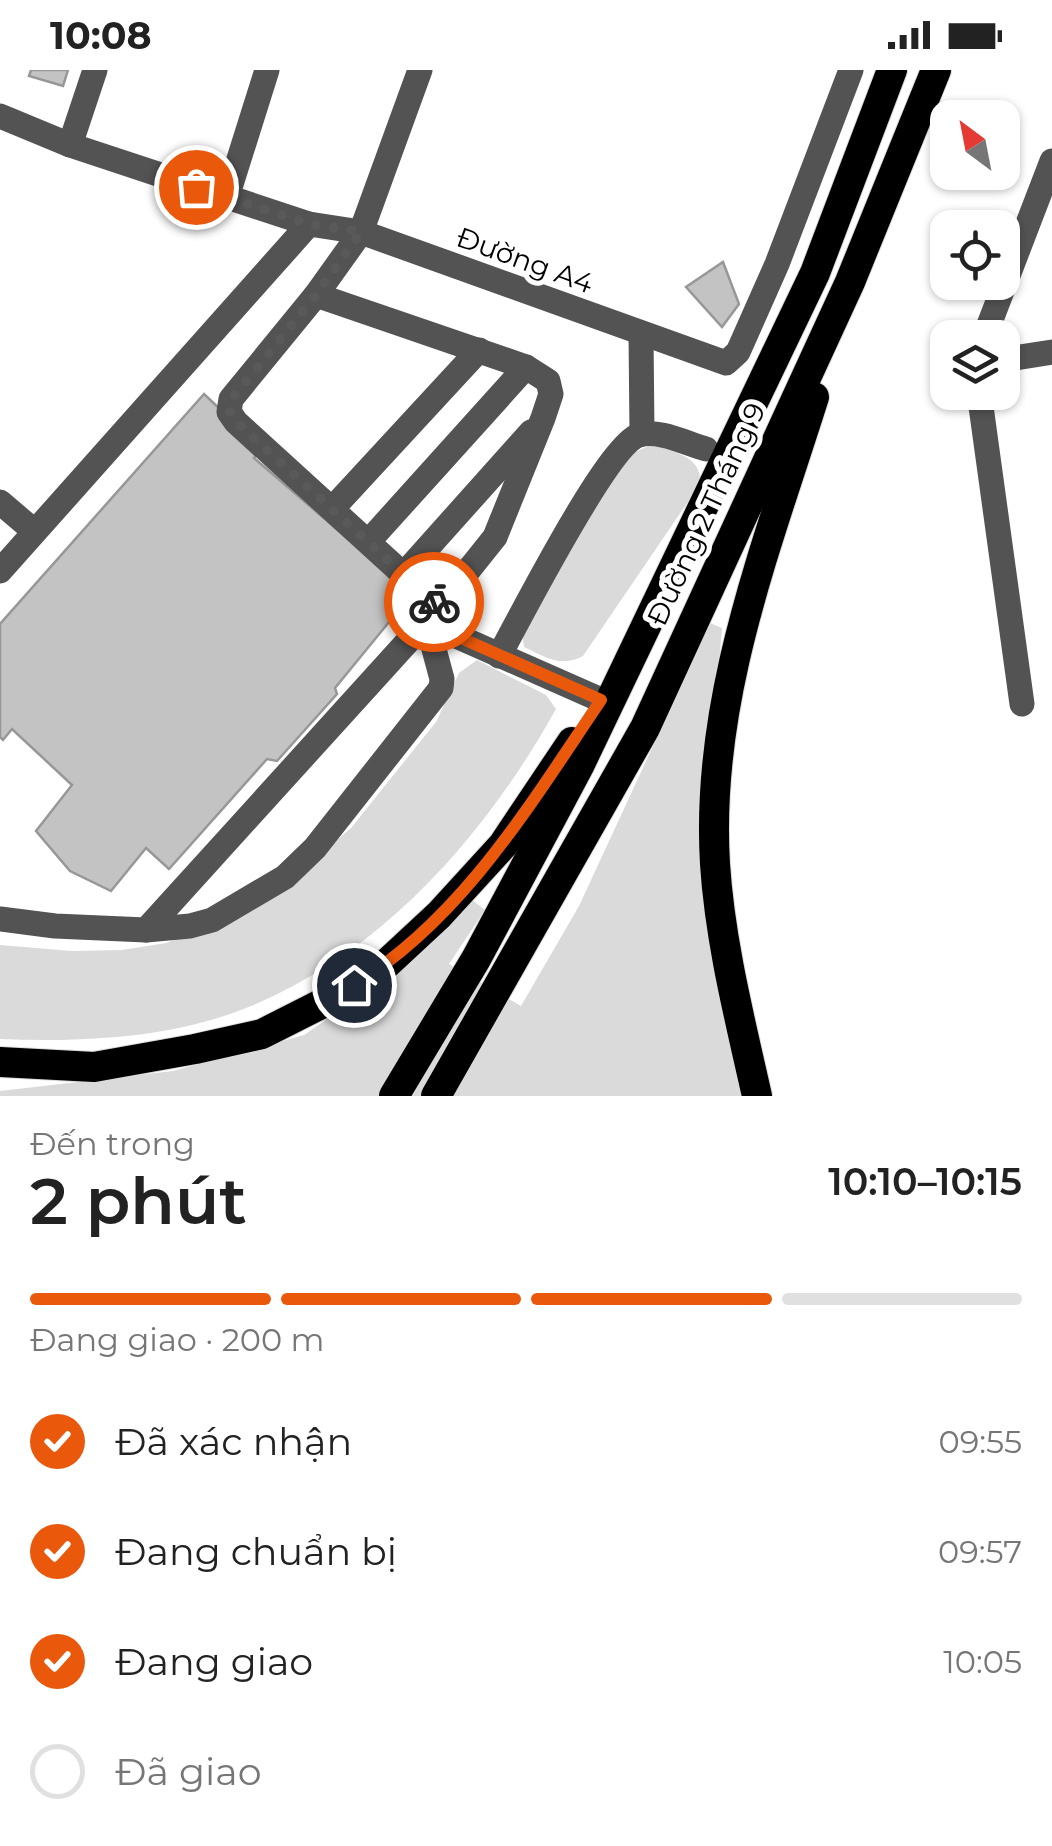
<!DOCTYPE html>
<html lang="vi">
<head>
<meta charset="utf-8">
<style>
  :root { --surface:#fff; --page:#f6f6f6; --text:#222; --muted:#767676; --line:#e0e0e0; --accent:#ea580c }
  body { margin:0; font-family:Montserrat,sans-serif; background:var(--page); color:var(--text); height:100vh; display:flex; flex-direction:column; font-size:38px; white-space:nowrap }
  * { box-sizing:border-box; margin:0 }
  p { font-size:32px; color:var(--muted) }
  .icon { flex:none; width:55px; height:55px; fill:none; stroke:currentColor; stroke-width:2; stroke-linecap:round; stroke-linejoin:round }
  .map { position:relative; height:1026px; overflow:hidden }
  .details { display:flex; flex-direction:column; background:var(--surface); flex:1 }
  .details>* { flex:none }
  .needle { width:65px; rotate:328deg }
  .fabs { position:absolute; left:930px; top:30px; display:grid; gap:20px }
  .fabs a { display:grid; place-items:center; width:90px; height:90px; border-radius:20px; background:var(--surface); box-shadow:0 2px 8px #0004; font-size:50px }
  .pin { position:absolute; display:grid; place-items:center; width:85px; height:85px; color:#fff; margin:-42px; border:5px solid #fff; border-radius:50%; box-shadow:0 2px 10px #0007 }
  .courier { position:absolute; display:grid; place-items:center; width:100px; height:100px; margin:-50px; border:8px solid #ea580c; border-radius:50%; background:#fff; color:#222; box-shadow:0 2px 12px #0007 }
  .headline em { font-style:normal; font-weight:600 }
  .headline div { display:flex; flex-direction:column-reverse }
  .headline { display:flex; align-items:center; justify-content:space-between; height:170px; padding:0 30px }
  h1 { font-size:65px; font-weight:600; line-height:75px }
  .bar { display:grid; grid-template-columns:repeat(4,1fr); gap:15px 10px; align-content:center; height:120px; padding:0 30px }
  .bar i { height:12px; border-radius:8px; background:var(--line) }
  .bar .selected { background:var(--accent) }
  .bar p { grid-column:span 4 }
  ol { padding:0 30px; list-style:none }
  li { display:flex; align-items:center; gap:30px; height:110px }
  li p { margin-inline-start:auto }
  li .icon { padding:10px; border-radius:50%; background:var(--accent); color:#fff; stroke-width:4 }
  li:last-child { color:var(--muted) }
  li i { width:55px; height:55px; border:5px solid var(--line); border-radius:50% }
  .status { display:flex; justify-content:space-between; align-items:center; height:70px; padding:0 50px; background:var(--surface); direction:ltr }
  .status svg { height:28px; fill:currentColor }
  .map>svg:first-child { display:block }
  .green { fill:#dadada }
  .building { fill:#c3c3c3; stroke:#979797; stroke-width:2.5 }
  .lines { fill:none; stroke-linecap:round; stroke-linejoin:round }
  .highway-casing { stroke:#dbdbdb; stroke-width:32 }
  .minor { stroke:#535353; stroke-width:25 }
  .highway { stroke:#000; stroke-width:30 }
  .done { stroke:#595959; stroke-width:10; stroke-dasharray:0 18 }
  .route { stroke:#ea580c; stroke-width:12 }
  .labels { text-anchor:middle; stroke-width:10; stroke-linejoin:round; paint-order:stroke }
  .street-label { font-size:28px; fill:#000; stroke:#fff }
</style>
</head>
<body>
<div class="status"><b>10:08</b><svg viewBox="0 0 49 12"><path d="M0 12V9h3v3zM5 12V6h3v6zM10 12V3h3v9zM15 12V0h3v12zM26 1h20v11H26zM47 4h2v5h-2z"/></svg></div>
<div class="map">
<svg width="1052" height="1026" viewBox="0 0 1052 1026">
  <rect width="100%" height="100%" fill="#fff"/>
  <g class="green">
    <path d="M653,374C674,383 703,386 700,414L583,586C560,598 546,587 524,577L522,562L624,387Z"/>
    <polygon points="710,553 722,558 708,717 722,930 741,1026 0,1026 0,1021 173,1001 304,965 362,925 471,829 485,840 449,894 521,936 579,836"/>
    <path d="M477,590L546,625L556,639C483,770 373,895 227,945C156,969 74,972 0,969V875L72,881L122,880L166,873L203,859L307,796L351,758L436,652L459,603Z"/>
  </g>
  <g class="building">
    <polygon points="31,0 68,0 63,16 29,6"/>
    <polygon points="723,192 739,234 722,257 686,217"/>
    <polygon points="204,324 262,379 254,388 412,524 335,618 337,624 277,691 267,689 169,799 146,778 111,821 70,801 36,761 72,715 12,659 3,670 0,667 0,554"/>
  </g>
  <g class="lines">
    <defs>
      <g id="highway">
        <polyline points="0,992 94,997 195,979 262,964 325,932 383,897 439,845 503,775 572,672"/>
        <polyline points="394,1026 476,889 579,696 815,203 892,0"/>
        <polyline points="436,1026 645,658 850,212 936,0"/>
        <path d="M757,1026C740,950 720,872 715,794C705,631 766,479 814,327"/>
      </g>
    </defs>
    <use href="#highway" class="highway-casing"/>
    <g class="minor">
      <polyline points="0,46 70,75 309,154 361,162 726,293 738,282 777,194 851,0"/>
      <polyline points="70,75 95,0"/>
      <polyline points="227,127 267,0"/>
      <polyline points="316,225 526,297 548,311 551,324 543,348 495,467 439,537"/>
      <polyline points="641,264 642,364"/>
      <polyline points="984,268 1052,91"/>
      <polyline points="1002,290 1052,282"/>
      <polyline points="979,322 1022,634"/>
      <polyline points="0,432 34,461"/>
      <polyline points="333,438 479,280"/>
      <polyline points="369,471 526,297"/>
      <polyline points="0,501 309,154"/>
      <polyline points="404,504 531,362"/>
      <polyline points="427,553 601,630"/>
      <path d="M499,586C520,548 607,376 639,365C659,359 687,374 706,379"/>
      <polyline points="0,849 55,856 146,860 439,537 236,352 229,342 231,329 316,225 361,162 420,0"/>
      <polyline points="146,860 190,856 212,850 285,807 315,778 441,618 442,609 427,553"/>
    </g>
    <use href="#highway" class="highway"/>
  </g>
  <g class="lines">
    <polyline class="done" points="196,117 309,154 361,162 316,225 231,330 230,342 236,352 434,532"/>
    <path class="route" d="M354,915C463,848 531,733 601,630L427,553L439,538L434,532"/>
  </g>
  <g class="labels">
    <g class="street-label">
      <text transform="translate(525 190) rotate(20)" y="10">Đường A4</text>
      <text transform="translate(706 444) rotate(-65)" y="10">Đường 2 Tháng 9</text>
    </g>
  </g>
</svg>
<div class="fabs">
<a><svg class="needle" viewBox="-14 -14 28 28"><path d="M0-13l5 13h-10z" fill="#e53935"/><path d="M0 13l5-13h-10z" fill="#767676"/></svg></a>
<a><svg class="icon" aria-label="locate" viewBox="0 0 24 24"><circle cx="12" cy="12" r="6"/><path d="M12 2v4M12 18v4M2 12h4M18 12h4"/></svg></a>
<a><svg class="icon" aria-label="layers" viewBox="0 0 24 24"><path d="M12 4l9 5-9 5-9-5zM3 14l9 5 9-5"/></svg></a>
</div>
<div class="pin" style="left:196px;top:117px;background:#ea580c"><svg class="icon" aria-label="bag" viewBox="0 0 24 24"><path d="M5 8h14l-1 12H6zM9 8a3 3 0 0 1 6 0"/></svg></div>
<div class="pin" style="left:354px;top:915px;background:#1f2937"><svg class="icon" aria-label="home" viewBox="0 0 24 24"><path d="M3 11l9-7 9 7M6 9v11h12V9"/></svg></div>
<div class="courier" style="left:434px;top:532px"><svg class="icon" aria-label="bike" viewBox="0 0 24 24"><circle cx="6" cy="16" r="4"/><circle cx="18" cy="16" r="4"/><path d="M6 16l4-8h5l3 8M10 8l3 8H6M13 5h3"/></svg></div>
</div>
<section class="details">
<div class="headline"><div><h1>2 phút</h1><p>Đến trong</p></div><em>10:10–10:15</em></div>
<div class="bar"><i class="selected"></i><i class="selected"></i><i class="selected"></i><i></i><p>Đang giao · 200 m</p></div>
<ol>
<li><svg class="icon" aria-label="check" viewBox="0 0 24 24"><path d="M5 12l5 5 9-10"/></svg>Đã xác nhận<p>09:55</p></li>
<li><svg class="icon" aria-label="check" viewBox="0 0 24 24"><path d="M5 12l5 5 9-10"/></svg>Đang chuẩn bị<p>09:57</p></li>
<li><svg class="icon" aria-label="check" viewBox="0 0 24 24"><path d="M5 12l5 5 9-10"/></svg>Đang giao<p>10:05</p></li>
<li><i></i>Đã giao</li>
</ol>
</section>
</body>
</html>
